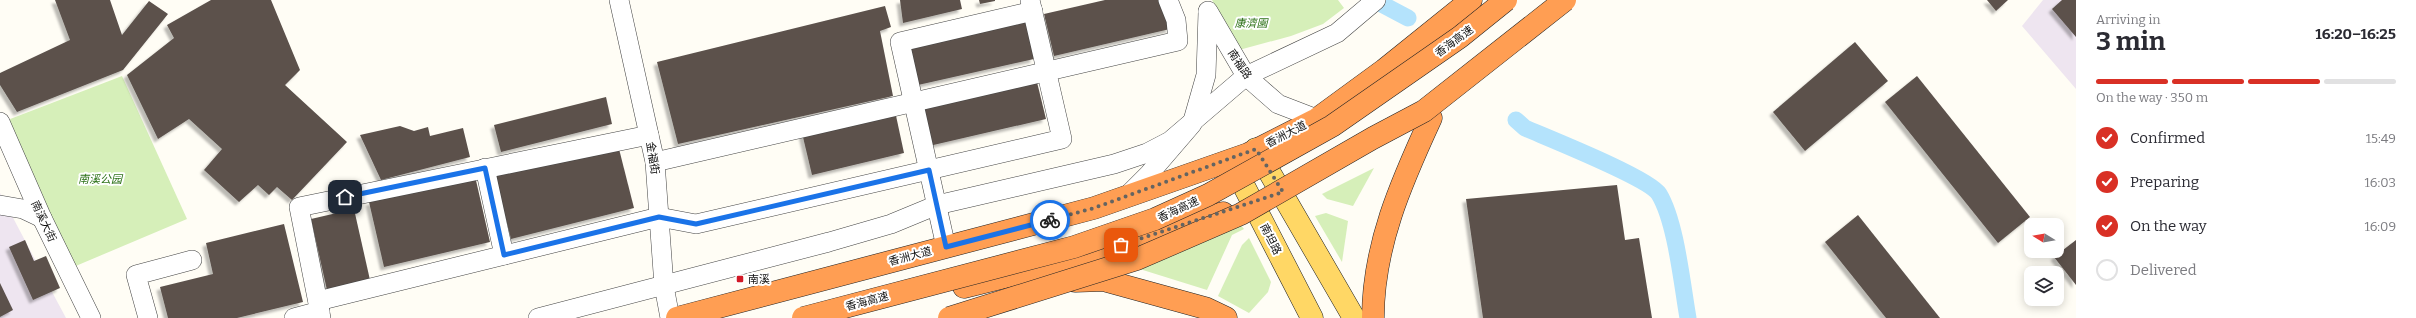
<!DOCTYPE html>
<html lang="en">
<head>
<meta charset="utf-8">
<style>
  :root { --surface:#fff; --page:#f7f7f7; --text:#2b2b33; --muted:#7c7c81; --line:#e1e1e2; --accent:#d93025 }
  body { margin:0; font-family:Bitter,"Noto Sans SC",serif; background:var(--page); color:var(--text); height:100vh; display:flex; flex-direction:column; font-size:15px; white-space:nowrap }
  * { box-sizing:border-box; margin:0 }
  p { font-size:13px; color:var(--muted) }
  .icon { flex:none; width:22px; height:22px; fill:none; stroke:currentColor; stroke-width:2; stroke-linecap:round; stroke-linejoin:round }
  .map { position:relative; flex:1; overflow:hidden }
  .side { display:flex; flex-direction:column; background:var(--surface); width:340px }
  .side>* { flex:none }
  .needle { width:26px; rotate:281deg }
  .tools { position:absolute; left:2024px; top:218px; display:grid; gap:8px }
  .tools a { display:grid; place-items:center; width:40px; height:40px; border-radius:8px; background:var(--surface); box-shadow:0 2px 10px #0003; font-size:20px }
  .pin { position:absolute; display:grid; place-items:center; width:34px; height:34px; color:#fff; margin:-17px; border-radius:8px; box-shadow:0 2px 6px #0006 }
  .courier { position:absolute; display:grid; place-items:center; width:40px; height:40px; margin:-20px; border:3px solid #1a73e8; border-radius:50%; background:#fff; color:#222; box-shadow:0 1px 5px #0007 }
  .headline em { font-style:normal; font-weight:700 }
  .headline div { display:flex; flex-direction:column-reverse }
  .headline { display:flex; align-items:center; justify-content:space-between; height:68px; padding:0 20px }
  h1 { font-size:26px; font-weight:700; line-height:30px }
  .bar { display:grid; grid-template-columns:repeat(4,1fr); gap:6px 4px; align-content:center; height:48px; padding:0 20px }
  .bar i { height:5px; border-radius:3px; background:var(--line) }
  .bar .active { background:var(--accent) }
  .bar p { grid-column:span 4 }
  ol { padding:0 20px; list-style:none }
  li { display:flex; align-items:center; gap:12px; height:44px }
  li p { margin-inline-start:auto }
  li .icon { padding:4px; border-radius:50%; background:var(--accent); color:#fff; stroke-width:4 }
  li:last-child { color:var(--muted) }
  li i { width:22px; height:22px; border:2px solid var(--line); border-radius:50% }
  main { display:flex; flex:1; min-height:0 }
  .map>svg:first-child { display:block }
  .industrial { fill:#eee5f0 }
  .green { fill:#d6efb9 }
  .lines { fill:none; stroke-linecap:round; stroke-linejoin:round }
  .canal { stroke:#b4e3fc; stroke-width:17 }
  .building { fill:#5b514c; filter:url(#shadow) }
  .minor-casing { stroke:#444; stroke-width:20 }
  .major-casing { stroke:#222; stroke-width:23 }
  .highway-casing { stroke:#222; stroke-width:23 }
  .minor { stroke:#fff; stroke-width:19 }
  .major { stroke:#ffd765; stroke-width:22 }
  .highway { stroke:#ff9e53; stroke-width:22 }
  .highway-bridge-casing { stroke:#222; stroke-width:23; stroke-linecap:butt }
  .highway-bridge { stroke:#ff9e53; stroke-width:22 }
  .done { stroke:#646461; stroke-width:4; stroke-dasharray:0 7.2 }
  .route { stroke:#1a73e8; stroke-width:5 }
  .poi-dot { fill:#d21825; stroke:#fff; stroke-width:1.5 }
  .labels { text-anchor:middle; stroke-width:4; stroke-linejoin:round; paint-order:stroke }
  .park-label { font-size:11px; font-style:italic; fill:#2d7218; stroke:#fff }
  .street-label { font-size:11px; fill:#111; stroke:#fff }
  .poi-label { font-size:11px; fill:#111; stroke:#fff; text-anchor:start }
</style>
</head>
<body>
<main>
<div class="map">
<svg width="2076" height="318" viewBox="0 0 2076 318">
  <defs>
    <filter id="shadow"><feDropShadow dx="-3.5" dy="3.5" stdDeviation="1" flood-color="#0004"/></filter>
  </defs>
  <rect width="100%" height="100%" fill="#fffdf5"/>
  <g class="industrial">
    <polygon points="2043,0 2076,0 2076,89 2022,26"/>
    <polygon points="0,193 51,290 66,318 0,318"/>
  </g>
  <g class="green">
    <polygon points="1212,0 1338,0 1344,8 1323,24 1291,36 1239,50"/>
    <polygon points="122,76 187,219 71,268 5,121"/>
    <polygon points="1374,168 1353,206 1327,199 1322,194"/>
    <polygon points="1326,213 1348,221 1342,262 1315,216"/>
    <polygon points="1240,224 1244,229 1232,235 1207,290 1130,266"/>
    <polygon points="1249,238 1271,282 1268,292 1249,313 1218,296 1242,245"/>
  </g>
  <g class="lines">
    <g class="canal">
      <polyline points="1374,0 1408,18"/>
      <path d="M1516,120L1525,128C1548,138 1649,178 1659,194C1676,222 1682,284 1688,318"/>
    </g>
  </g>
  <g class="building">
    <polygon points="55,0 110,0 122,35 149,1 168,14 123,70 17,112 0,85 0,73 70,40"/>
    <polygon points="211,0 271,0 300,70 285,85 347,142 292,200 277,187 269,195 258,185 239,202 204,170 222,149 189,119 158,139 127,75 174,38 167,25"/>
    <polygon points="900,0 960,0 962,9 903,23"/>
    <polygon points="979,0 995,0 995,1 980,4"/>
    <polygon points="1105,0 1164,0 1170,29 1054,56 1044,14"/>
    <polygon points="1987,0 2008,0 1996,11"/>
    <polygon points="2062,0 2076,0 2076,37 2052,9"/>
    <polygon points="885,6 891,27 880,31 893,96 678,144 657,62"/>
    <polygon points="1025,17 1034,59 918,85 908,43"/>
    <polygon points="1855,42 1888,81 1805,151 1773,112"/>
    <polygon points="1917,76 2030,217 1998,243 1885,102"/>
    <polygon points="1036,78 1046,119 929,146 920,104"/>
    <polygon points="606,97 612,124 501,152 494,125"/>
    <polygon points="895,111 904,153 812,175 802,133"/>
    <polygon points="400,126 414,131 428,127 430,136 463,128 470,157 381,180 360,135"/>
    <polygon points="618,145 634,208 511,239 495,176"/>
    <polygon points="475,176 490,242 384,267 369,202"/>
    <polygon points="1617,185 1625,240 1639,238 1652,318 1483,318 1466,199"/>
    <polygon points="354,209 370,280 327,290 311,219"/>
    <polygon points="1858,215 1940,318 1886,318 1825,242"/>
    <polygon points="284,224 303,302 237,318 168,318 160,287 213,274 206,243"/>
    <polygon points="25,240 34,261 46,256 60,288 33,300 9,247"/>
    <polygon points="2076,240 2076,285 2054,257"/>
    <polygon points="0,283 13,310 0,317"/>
  </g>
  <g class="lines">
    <defs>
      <g id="minor">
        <polyline points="619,0 655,162 664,286 670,318"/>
        <polyline points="1208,11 1246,76 1278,104 1317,119"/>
        <polyline points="0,122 42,218 91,318"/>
        <polyline points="655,162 1178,41 1176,20 1168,0"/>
        <polyline points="485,168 504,255"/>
        <polyline points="1126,197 1149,174 1192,124 1206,75 1208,12"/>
        <polyline points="0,205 23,209 42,218"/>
        <polyline points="946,247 900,42 1033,11"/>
        <polyline points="318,301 659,217 696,224 1062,139 1030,0"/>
        <polyline points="148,318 136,275 192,260"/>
        <polyline points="294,318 320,311"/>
        <polyline points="321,318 299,207 649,135"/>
        <polyline points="538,318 829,242 891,224 937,205 1114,164 1147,153 1170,141 1246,76 1337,33 1376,0"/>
      </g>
      <g id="major">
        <polyline points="1256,149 1354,318"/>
        <polyline points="1231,161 1312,318"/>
      </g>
      <g id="highway">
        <polyline points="1075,281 1103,280 1205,308 1226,318"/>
        <polyline points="964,287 1078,259 1223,213"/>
        <polyline points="677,318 1094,208 1248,154 1317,119 1384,70 1471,0"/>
        <path d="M1373,318C1373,246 1401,183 1431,118"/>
      </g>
    </defs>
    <use href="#minor" class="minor-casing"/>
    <use href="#major" class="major-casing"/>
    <use href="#highway" class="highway-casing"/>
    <use href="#minor" class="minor"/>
    <use href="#major" class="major"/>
    <use href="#highway" class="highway"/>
    <defs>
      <g id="highway-bridge">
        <polyline points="803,318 1074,247 1155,219 1208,195 1332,126 1460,37 1506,0"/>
        <polyline points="949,318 1137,259 1241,214 1373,138 1424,111 1565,0"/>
      </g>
    </defs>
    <use href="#highway-bridge" class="highway-bridge-casing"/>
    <use href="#highway-bridge" class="highway-bridge"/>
  </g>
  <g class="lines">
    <polyline class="done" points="1050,220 1094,208 1256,149 1283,192 1121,245"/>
    <polyline class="route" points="345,197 485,168 504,255 659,217 696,224 929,170 946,247 1050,220"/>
  </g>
  <rect class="poi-dot" x="736" y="275" width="8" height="8" rx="2"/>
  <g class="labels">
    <g class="park-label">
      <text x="1251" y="27">康濟園</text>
      <text x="100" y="183">南溪公园</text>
    </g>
    <g class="street-label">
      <text transform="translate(1454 41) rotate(-36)" y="4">香海高速</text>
      <text transform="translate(1240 64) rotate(56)" y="4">南福路</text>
      <text transform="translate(1286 134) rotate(-27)" y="4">香洲大道</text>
      <text transform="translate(653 158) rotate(81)" y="4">金福街</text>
      <text transform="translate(1178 209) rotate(-25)" y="4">香海高速</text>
      <text transform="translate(44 221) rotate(65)" y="4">南溪大街</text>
      <text transform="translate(1271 239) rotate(63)" y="4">南坦路</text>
      <text transform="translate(910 256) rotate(-15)" y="4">香洲大道</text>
      <text transform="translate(867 301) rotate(-15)" y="4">香海高速</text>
    </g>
    <g class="poi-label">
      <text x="748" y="283">南溪</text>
    </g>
  </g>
</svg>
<div class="tools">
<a><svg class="needle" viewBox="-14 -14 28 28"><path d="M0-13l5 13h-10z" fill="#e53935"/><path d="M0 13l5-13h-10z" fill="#7c7c81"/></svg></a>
<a><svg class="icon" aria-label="layers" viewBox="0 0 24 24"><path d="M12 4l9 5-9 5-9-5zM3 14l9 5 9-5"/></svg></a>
</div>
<div class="pin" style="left:1121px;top:245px;background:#ea580c"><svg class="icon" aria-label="bag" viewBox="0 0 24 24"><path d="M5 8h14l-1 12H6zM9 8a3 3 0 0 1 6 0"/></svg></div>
<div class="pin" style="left:345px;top:197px;background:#1f2937"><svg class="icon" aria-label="home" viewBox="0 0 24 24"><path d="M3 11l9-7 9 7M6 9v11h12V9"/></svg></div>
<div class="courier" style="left:1050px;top:220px"><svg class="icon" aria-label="bike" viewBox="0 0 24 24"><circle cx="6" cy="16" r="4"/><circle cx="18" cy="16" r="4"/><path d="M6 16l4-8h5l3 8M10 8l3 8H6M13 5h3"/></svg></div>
</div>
<section class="side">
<div class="headline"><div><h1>3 min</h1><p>Arriving in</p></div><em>16:20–16:25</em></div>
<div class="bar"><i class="active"></i><i class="active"></i><i class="active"></i><i></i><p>On the way · 350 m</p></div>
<ol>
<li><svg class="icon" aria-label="check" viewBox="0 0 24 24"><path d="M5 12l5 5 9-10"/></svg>Confirmed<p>15:49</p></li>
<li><svg class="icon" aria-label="check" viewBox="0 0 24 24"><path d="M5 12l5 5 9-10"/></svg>Preparing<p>16:03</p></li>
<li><svg class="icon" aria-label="check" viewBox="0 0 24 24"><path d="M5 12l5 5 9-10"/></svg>On the way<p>16:09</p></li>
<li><i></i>Delivered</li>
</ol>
</section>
</main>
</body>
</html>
